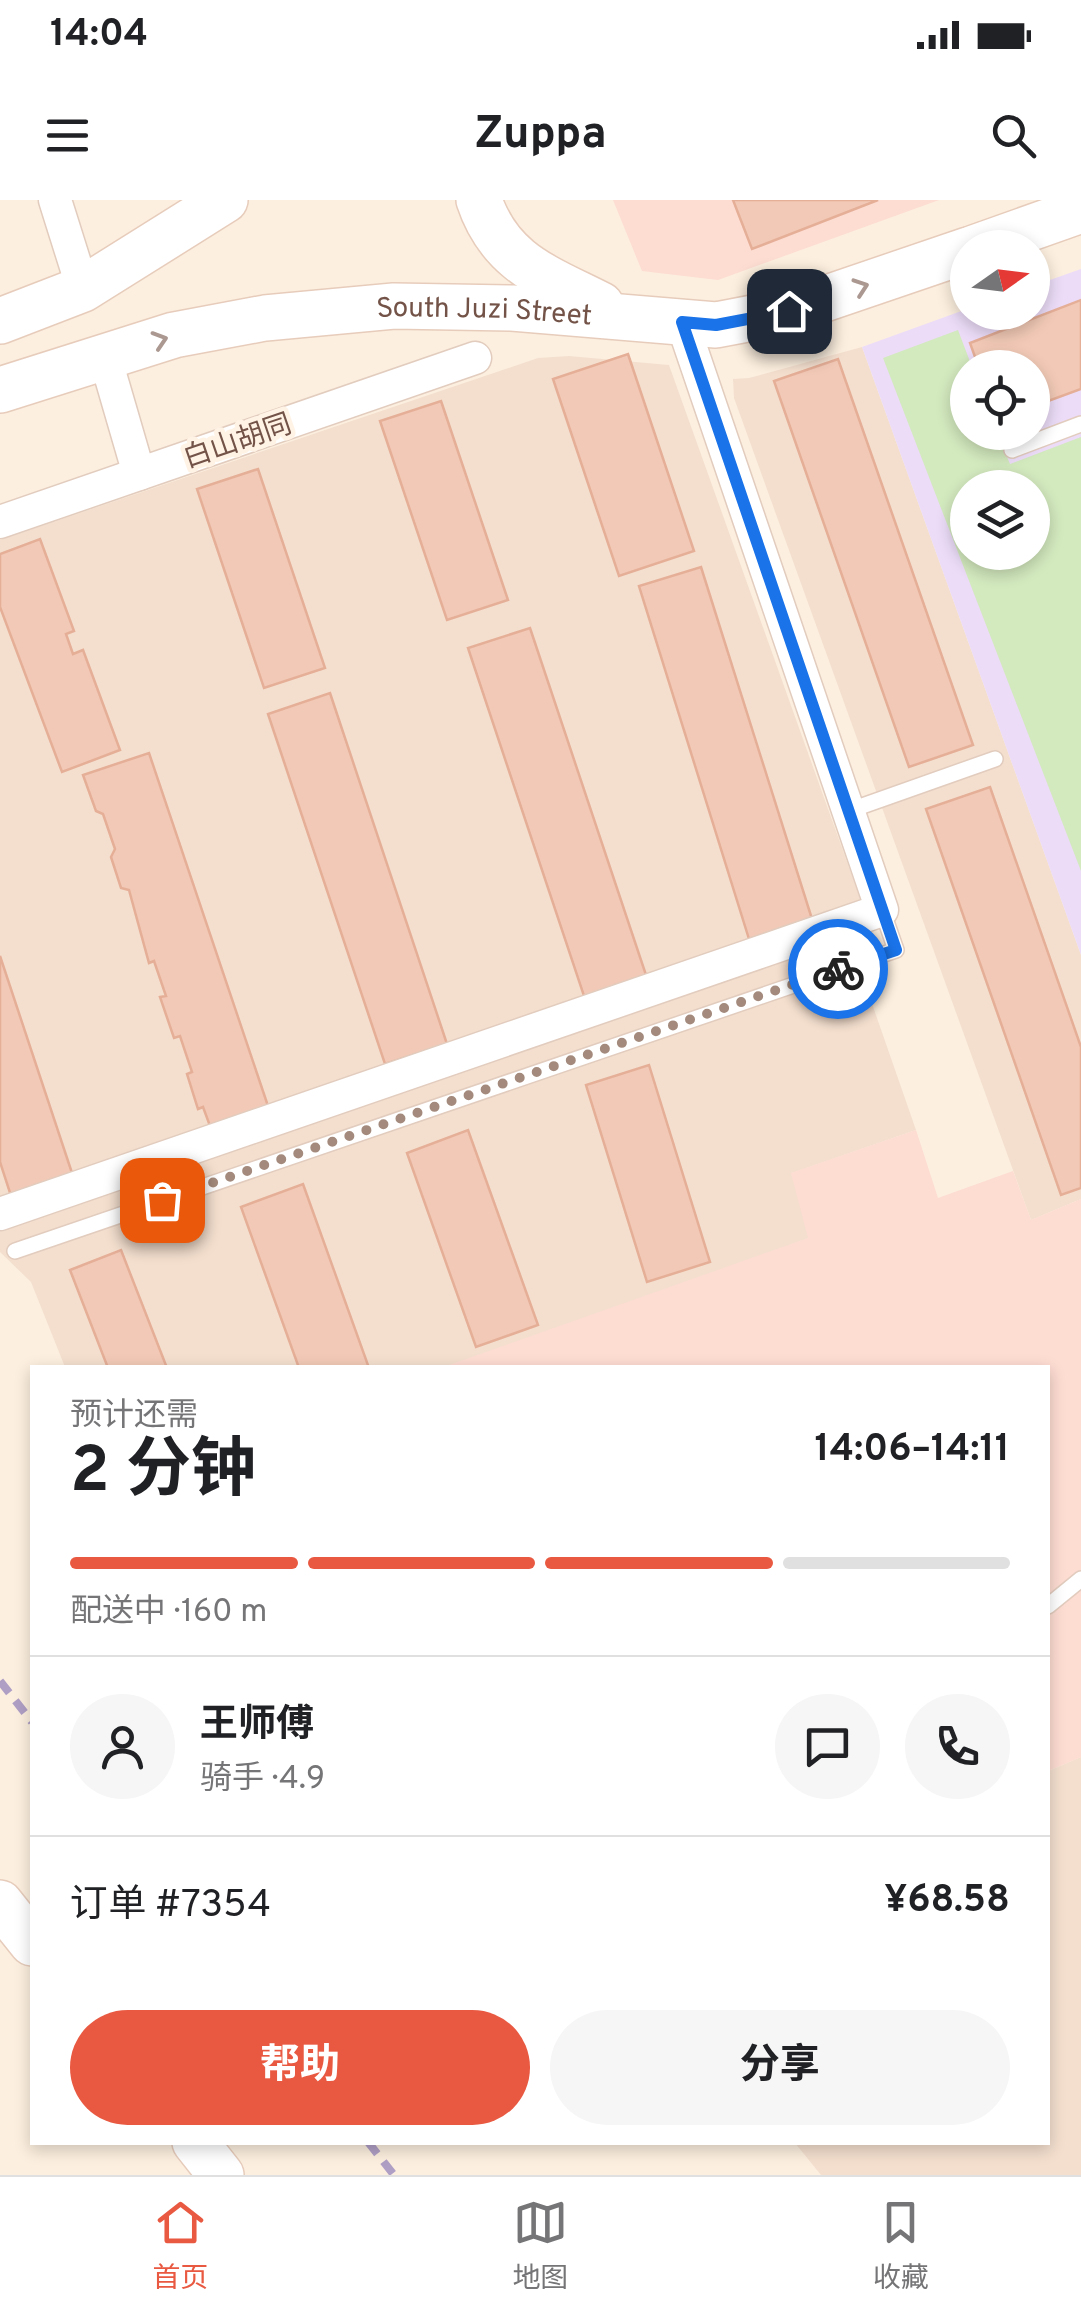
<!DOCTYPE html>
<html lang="zh">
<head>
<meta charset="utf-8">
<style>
  :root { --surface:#fff; --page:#f6f6f6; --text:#202124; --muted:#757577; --line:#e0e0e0; --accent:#e95941 }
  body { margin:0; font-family:Overpass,"Noto Sans SC",sans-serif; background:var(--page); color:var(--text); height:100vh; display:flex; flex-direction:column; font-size:38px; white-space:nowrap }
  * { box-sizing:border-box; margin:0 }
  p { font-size:32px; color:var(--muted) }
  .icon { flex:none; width:55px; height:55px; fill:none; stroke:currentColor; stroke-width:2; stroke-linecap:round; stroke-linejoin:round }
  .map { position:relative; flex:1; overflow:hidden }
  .panel { position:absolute; left:30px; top:1165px; width:1020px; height:780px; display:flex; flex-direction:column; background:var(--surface); border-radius:0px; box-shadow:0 5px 15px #0003 }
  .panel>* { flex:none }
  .needle { width:65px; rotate:76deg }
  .buttons { position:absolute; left:950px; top:30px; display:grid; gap:20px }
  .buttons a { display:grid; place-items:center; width:100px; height:100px; border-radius:50%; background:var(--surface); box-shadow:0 5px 15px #0003; font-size:50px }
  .pin { position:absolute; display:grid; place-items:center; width:85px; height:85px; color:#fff; margin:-42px; border-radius:20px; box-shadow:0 5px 15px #0006 }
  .courier { position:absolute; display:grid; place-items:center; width:100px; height:100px; margin:-50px; border:8px solid #1a73e8; border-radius:50%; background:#fff; color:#222; box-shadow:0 2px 12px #0007 }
  .headline em { font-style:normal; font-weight:700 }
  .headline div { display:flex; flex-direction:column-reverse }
  .headline { display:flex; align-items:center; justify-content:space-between; height:170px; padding:0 40px }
  h1 { font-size:65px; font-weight:700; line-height:75px }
  .bar { display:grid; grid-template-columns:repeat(4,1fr); gap:15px 10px; align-content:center; height:120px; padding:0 40px }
  .bar i { height:12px; border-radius:8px; background:var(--line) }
  .bar .active { background:var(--accent) }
  .bar p { grid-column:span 4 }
  .line { display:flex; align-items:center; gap:25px; padding:0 40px; border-top:2px solid var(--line) }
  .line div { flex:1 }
  .round { display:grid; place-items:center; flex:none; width:105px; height:105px; border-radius:52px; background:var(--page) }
  .primary-button { display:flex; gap:20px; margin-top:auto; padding:20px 40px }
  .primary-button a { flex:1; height:115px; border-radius:60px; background:var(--accent); color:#fff; font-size:40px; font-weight:700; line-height:115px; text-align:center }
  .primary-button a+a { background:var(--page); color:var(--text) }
  .status { display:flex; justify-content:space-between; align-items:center; height:70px; padding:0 50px; background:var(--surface); direction:ltr }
  .status svg { height:28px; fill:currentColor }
  header { display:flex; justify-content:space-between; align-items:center; height:130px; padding:0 40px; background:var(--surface); font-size:45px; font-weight:700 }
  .tabs { display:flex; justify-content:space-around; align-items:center; height:140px; border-top:2px solid var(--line); background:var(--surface); font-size:28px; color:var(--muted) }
  .tabs a { display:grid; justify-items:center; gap:5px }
  .tabs .active { color:var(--accent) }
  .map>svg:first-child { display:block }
  .residential { fill:#f4dfce }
  .commercial { fill:#fddcd2 }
  .education { fill:#ecdcf8; fill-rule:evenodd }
  .green { fill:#d3e9be; fill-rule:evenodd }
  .building { fill:#f2c9b6; stroke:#e5ae97; stroke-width:2.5 }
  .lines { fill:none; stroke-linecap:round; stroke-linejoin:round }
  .lane-casing { stroke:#e2ccbe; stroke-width:18 }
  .street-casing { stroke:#e2ccbe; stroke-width:35 }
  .secondary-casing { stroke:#e7ccbb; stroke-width:48 }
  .lane { stroke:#fff; stroke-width:15 }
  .street { stroke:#fff; stroke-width:32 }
  .secondary { stroke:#fff; stroke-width:45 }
  .rail { stroke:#b09fc5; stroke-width:8; stroke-dasharray:15 10; stroke-linecap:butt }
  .oneway { stroke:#ab9891 }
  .done { stroke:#a38a7c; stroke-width:10; stroke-dasharray:0 18 }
  .route { stroke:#1a73e8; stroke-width:12 }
  .labels { text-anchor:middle; stroke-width:9; stroke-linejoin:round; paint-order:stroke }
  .street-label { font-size:28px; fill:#735347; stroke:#fff3e6 }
</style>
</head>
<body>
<div class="status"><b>14:04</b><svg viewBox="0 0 49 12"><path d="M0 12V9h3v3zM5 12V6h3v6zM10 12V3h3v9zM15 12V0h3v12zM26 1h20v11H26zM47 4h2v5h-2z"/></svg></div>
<header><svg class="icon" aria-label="menu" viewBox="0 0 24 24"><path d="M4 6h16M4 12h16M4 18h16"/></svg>Zuppa<svg class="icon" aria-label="search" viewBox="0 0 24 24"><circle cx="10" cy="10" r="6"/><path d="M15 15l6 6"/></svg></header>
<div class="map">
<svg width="1081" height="1975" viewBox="0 0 1081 1975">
  <rect width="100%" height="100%" fill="#fcefdf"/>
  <g class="residential">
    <polygon points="862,147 1081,755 1081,999 1031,1020 734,198 733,179 749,178"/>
    <polygon points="569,156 669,165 875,740 853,749 916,930 792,973 809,1038 449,1167 65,1167 31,1082 0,1052 0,340 538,158"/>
    <polygon points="1081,1557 1081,1975 821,1975 795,1943 1048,1942 1048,1571"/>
  </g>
  <g class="commercial">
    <polygon points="613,0 939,0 718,80 642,71"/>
    <polygon points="916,930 938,998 1013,971 1031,1020 1081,999 1081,1557 1048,1571 1048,1168 441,1168 808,1038 791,973"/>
  </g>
  <path class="education" d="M1081,69V755L862,147L967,109L968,112H1032L1033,86ZM968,168H1032V232H968ZM968,288H1032V352H968Z"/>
  <path class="green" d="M958,130L972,167L968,168V232L997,233L1010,264L1081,237V671L883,158ZM968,288H1032V352H968Z"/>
  <g class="building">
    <polygon points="733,0 878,0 752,49"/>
    <polygon points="1081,100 1081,189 1032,207 1032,168 979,168 970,143"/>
    <polygon points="628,154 694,351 619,376 553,179"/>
    <polygon points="838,159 973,545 909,567 774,181"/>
    <polygon points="441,201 508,400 447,420 380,221"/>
    <polygon points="258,269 325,468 264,488 197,289"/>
    <polygon points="40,339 74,431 66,434 73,454 83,450 120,550 62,572 0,407 0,354"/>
    <polygon points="701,367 812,719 749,739 639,386"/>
    <polygon points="530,428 647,778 585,799 468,448"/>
    <polygon points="330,493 447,844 385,864 268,514"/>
    <polygon points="149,553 268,906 210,926 203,907 198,909 187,874 192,872 180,836 174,838 160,797 166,796 154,761 149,763 129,690 121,688 111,657 115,649 103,614 96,611 83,575"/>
    <polygon points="990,587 1081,847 1081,988 1061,995 926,609"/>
    <polygon points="0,756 73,976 11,996 0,962"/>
    <polygon points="649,865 710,1062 647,1082 586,885"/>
    <polygon points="468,930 538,1125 476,1147 407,953"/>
    <polygon points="303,984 369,1168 299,1168 241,1007"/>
    <polygon points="121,1050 167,1168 108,1168 70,1070"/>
  </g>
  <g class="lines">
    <defs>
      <g id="lane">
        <polyline points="1012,250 1081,224"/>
        <polyline points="848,611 995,559"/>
        <polyline points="15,1051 896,750 882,710"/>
        <polyline points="1048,1406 1081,1379"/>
      </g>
      <g id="street">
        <polyline points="55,0 83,89"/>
        <polyline points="105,157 139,274"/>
        <polyline points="0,322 475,158"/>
        <polyline points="0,1014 882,710 682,122"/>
      </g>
      <g id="secondary">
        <path d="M479,0C500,63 546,77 601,105"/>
        <polyline points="974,48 1081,10"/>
        <polyline points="0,121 83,89 225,0"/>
        <path id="s1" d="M0,190L174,135L265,118L394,106L512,108L716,125L789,111L968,50"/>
        <polyline points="0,1703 32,1743"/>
        <polyline points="195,1942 221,1975"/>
      </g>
    </defs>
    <use href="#lane" class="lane-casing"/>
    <use href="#street" class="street-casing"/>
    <use href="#secondary" class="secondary-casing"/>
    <use href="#lane" class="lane"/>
    <use href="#street" class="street"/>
    <use href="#secondary" class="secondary"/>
    <g class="rail">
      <polyline points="0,1481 32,1522"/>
      <polyline points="368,1942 394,1975"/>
    </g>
  </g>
  <defs><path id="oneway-chevron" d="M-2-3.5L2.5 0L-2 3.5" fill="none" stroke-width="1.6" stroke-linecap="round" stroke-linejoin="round" transform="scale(2.5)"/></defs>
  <g class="oneway">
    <use href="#oneway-chevron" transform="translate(861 87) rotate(-19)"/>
    <use href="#oneway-chevron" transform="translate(160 140) rotate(-18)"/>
  </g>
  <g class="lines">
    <polyline class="done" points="162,1000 838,769"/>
    <polyline class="route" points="789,111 716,125 682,122 896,750 838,769"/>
  </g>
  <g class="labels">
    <g class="street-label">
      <text dy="10" stroke="none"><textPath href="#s1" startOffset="495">South Juzi Street</textPath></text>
      <text transform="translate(237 240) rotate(-19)" y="10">白山胡同</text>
    </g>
  </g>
</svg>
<div class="buttons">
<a><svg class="needle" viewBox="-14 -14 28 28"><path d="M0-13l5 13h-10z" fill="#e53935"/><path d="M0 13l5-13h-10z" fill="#757577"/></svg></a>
<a><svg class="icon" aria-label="locate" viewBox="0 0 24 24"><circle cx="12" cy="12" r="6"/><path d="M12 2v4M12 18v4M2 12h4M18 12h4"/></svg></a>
<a><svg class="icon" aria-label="layers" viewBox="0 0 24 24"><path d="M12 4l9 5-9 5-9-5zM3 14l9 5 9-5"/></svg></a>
</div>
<div class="pin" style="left:162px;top:1000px;background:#ea580c"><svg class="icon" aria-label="bag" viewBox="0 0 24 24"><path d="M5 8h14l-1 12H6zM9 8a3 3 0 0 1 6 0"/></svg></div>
<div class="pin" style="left:789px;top:111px;background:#1f2937"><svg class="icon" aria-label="home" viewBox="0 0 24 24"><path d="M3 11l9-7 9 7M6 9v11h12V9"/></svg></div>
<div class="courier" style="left:838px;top:769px"><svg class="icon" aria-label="bike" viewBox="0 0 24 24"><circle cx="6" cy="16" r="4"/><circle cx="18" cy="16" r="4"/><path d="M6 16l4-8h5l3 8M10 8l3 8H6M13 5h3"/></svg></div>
<section class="panel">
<div class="headline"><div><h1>2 分钟</h1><p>预计还需</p></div><em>14:06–14:11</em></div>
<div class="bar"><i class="active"></i><i class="active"></i><i class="active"></i><i></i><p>配送中 · 160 m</p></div>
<div class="line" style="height:180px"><a class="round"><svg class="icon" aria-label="person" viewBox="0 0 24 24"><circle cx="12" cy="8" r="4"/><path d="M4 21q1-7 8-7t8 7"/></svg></a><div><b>王师傅</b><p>骑手 · 4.9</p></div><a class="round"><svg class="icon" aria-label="chat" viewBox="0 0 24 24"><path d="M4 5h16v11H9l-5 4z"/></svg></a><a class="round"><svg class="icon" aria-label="phone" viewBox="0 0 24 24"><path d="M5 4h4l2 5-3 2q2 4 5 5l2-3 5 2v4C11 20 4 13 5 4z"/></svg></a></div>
<div class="line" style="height:130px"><div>订单 #7354</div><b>¥68.58</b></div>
<div class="primary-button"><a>帮助</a><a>分享</a></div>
</section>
</div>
<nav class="tabs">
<a class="active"><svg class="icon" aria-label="home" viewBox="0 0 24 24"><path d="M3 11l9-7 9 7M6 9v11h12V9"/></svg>首页</a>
<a><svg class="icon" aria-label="map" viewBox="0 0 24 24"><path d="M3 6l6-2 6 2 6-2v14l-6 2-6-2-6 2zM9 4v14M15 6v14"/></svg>地图</a>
<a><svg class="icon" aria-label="saved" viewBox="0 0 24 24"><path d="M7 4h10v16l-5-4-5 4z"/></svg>收藏</a>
</nav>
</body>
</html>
